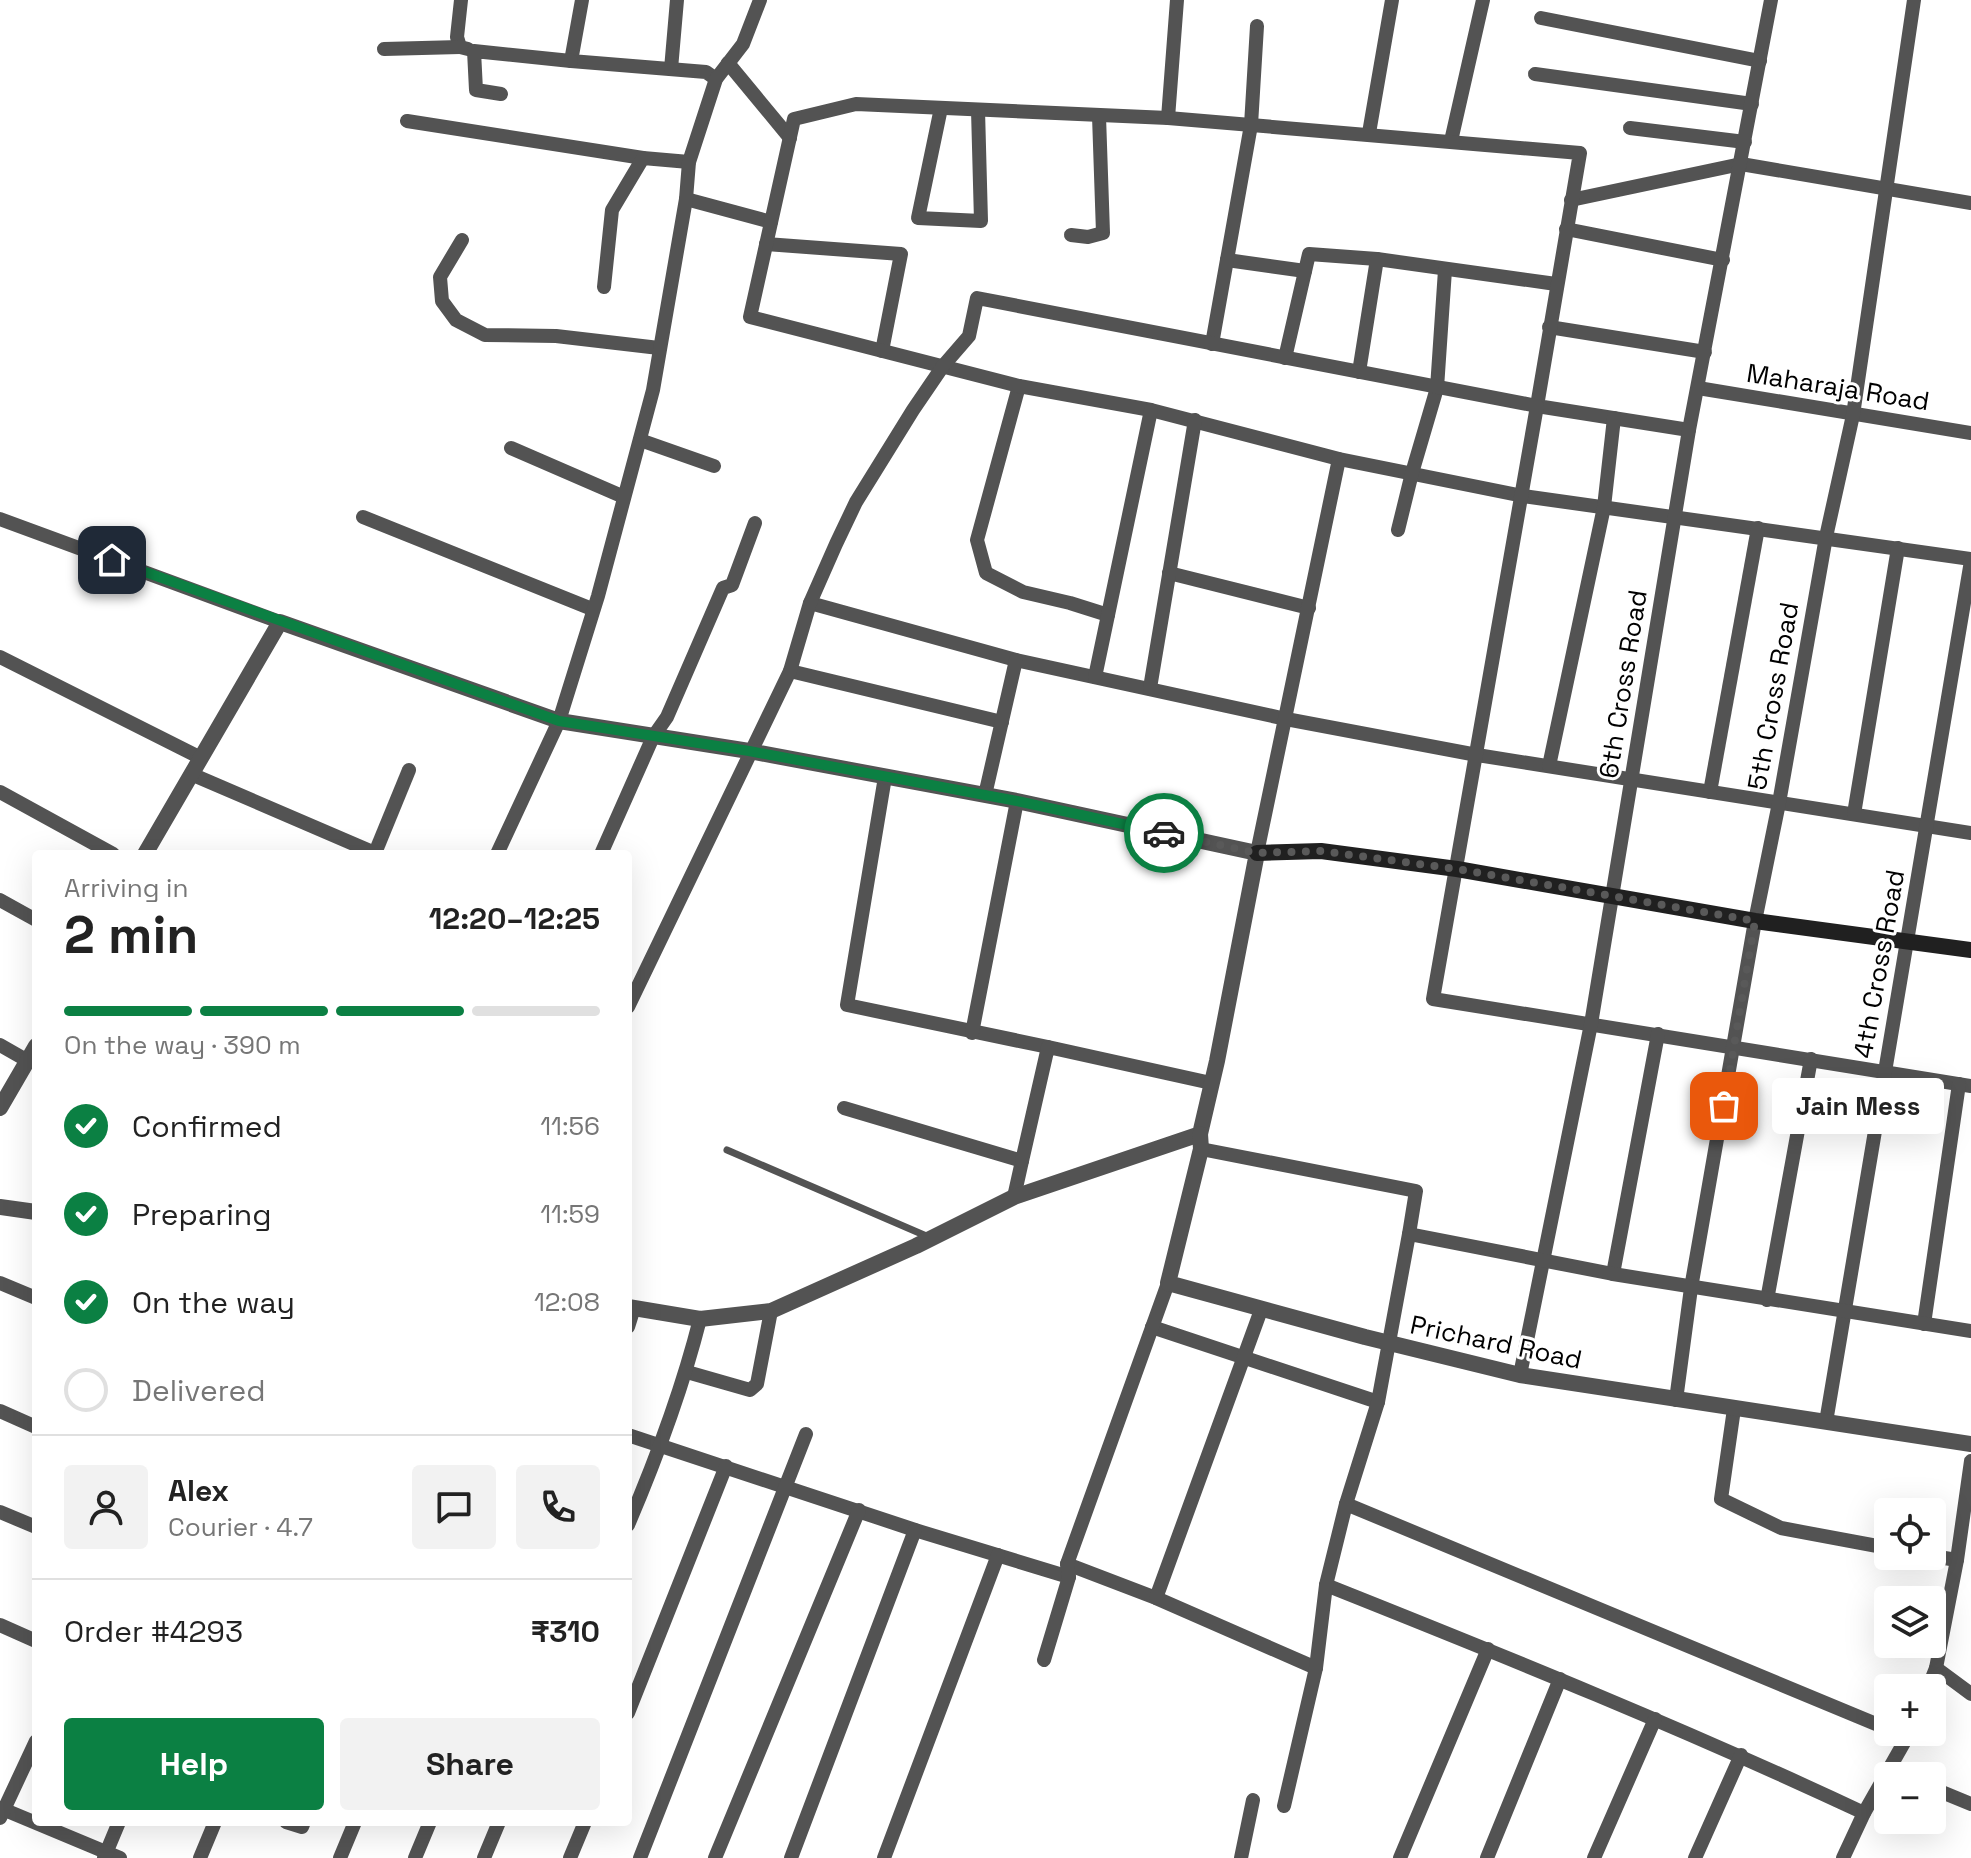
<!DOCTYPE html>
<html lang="en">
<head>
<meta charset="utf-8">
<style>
  :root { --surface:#fff; --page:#f2f2f2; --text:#222; --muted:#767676; --line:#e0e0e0; --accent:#0b8043 }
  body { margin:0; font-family:"Space Grotesk",sans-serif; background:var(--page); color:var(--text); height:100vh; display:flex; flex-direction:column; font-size:30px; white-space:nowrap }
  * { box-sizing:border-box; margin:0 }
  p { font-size:26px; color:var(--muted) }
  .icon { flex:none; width:44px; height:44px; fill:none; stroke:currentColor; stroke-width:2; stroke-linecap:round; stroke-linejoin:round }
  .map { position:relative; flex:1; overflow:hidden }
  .panel { position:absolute; left:32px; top:850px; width:600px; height:976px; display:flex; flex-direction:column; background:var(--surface); border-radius:8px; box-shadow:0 8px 32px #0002 }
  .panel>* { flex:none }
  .controls { position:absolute; left:1874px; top:1498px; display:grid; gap:16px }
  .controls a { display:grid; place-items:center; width:72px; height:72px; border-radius:8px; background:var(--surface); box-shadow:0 8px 32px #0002; font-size:40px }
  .pin { position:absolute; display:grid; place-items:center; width:68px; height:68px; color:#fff; margin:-34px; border-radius:16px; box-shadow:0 4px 12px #0006 }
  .courier { position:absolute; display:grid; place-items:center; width:80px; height:80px; margin:-40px; border:6px solid #0b8043; border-radius:50%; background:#fff; color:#222; box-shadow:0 2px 10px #0007 }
  .bubble { position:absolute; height:56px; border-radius:8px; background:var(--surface); box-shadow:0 8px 32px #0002; font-size:26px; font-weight:600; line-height:56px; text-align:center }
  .head em { font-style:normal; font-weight:600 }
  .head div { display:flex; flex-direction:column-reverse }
  .head { display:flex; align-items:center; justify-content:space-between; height:136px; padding:0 32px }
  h1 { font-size:52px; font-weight:600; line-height:60px }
  .bar { display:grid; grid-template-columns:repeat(4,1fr); gap:12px 8px; align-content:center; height:96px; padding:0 32px }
  .bar i { height:10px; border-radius:6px; background:var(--line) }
  .bar .current { background:var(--accent) }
  .bar p { grid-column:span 4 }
  .line { display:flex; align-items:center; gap:20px; padding:0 32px; border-top:2px solid var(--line) }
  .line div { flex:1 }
  .round { display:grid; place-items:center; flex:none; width:84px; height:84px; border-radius:8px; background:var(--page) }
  ol { padding:0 32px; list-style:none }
  li { display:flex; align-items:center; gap:24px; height:88px }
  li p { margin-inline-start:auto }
  li .icon { padding:8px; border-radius:50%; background:var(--accent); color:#fff; stroke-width:4 }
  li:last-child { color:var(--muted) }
  li i { width:44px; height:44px; border:4px solid var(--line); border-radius:50% }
  .cta { display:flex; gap:16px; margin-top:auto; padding:16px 32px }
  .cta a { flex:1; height:92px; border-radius:8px; background:var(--accent); color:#fff; font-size:32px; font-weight:600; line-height:92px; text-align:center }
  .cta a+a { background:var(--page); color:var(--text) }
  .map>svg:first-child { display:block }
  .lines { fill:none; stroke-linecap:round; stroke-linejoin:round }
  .service { stroke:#535353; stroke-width:7 }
  .minor { stroke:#535353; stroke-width:14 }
  .tertiary { stroke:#535353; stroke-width:16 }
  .secondary { stroke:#202020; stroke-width:16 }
  .done { stroke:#595959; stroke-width:8; stroke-dasharray:0 14.4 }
  .route { stroke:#0b8043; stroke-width:10 }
  .labels { text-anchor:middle; stroke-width:6; stroke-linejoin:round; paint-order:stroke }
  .street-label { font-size:26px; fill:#000; stroke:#fff }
</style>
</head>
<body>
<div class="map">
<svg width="1971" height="1858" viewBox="0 0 1971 1858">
  <rect width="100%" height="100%" fill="#fff"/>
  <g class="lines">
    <polyline class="service" points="727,1150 931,1238"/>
    <g class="minor">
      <polyline points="461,0 457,37 460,47 468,49"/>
      <polyline points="582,0 571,61 706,72 716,79"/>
      <polyline points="1541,18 1760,61"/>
      <polyline points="384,49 460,47"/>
      <polyline points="728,63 790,138"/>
      <polyline points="671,69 677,0"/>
      <polyline points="1535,74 1752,104"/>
      <polyline points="501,94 476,90 474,51 571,61"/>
      <polyline points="941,108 918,218 981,221 978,110"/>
      <polyline points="1168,118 1177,0"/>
      <polyline points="407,121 643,158"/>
      <polyline points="1630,128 1745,142"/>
      <polyline points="1369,133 1392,0"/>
      <polyline points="1451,141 1483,0"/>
      <polyline points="686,199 771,222"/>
      <polyline points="1571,200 1741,164 1971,203"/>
      <polyline points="1566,229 1723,260"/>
      <polyline points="1071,235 1088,237 1103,233 1099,116"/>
      <polyline points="462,240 440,277 442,301 456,320 485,335 556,336 659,348"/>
      <polyline points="766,244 901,254 882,351"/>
      <polyline points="1227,260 1305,271"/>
      <polyline points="604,287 612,210 643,158 689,162"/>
      <polyline points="1549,327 1705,352"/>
      <polyline points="1212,344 1251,125 1257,26"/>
      <polyline points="1285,358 1309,254 1377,259"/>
      <polyline points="1359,372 1377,259 1556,284"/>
      <polyline points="1019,386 977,540 986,573 1023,592 1070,603 1108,615"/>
      <polyline points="1698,388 1971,433"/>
      <polyline points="1689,430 1537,406 1580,153 1168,118 856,104 794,119 750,317 1019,386 1151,410 1339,459 1523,496 1971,559"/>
      <polyline points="640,440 714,466"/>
      <polyline points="511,448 624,497"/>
      <polyline points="363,517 592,609"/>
      <polyline points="0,519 280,622"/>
      <polyline points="1398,530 1412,473 1437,388 1445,270"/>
      <polyline points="1169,573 1309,608"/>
      <polyline points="810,603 1016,660 1286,719 1477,755 1971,833"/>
      <polyline points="0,657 201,758"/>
      <polyline points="790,671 1002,722"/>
      <polyline points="1095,677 1151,410"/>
      <polyline points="1150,688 1195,420"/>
      <polyline points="1549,766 1604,507 1614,418"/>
      <polyline points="191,774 377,854"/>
      <polyline points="885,777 847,1005 1048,1047"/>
      <polyline points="0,792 113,854"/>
      <polyline points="1710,792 1758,528"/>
      <polyline points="985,795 1016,660"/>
      <polyline points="1854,814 1898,548"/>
      <polyline points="375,853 409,770"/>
      <polyline points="1257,853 1339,459"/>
      <polyline points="497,854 559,721 598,596 653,390 686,199 689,162 716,79 743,44 760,0"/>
      <polyline points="601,854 653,737 667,717 723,588 732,585 755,523"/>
      <polyline points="0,900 36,920"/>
      <polyline points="628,1007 790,671 810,603 836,544 856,502 913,410 943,366 969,336 977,298 1537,406 1433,999 1971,1086"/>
      <polyline points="972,1033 1017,801"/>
      <polyline points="0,1045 28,1061"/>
      <polyline points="844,1108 1022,1161 1014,1197"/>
      <polyline points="1201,1149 1416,1191 1409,1234"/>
      <polyline points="1022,1161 1048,1047 1211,1083"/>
      <polyline points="1613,1274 1658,1034"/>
      <polyline points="0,1283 36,1298"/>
      <polyline points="1767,1300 1811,1059"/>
      <polyline points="1924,1324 1959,1084"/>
      <polyline points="628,1327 634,1308"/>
      <polyline points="1152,1327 1378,1402"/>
      <polyline points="687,1372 750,1390 757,1384 771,1311"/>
      <polyline points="1520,1375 1591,1024 1689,430 1771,0"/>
      <polyline points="1676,1400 1691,1288 1755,921 1779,803 1826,537 1853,415 1914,0"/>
      <polyline points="1734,1409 1721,1499 1781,1528 1888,1548"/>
      <polyline points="0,1411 36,1427"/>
      <polyline points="1826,1422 1971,561"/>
      <polyline points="628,1435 915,1530 1069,1577"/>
      <polyline points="1346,1504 1888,1729"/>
      <polyline points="0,1512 36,1527"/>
      <path d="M628,1525C657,1457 682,1390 700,1319"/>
      <polyline points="1932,1556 1957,1560"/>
      <polyline points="1067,1564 1156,1598 1316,1668"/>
      <path d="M1326,1585C1507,1657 1687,1730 1864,1813"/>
      <polyline points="1156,1598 1261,1310"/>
      <polyline points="0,1625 36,1641"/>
      <polyline points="1044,1660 1069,1577 1067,1564 1168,1283"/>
      <polyline points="1936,1668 1971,1694"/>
      <polyline points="1928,1688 1936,1668 1957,1560 1971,1461"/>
      <polyline points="628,1713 726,1466"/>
      <polyline points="1932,1788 1971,1804"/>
      <polyline points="1284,1806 1316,1668 1326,1585 1346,1504 1378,1402 1409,1234 1613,1274 1971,1331"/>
      <polyline points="0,1808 120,1858"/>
      <polyline points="0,1818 36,1741"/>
      <polyline points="286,1822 302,1827 304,1822"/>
      <polyline points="104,1858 119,1822"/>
      <polyline points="200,1858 215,1822"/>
      <polyline points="340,1858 355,1822"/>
      <polyline points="415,1858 430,1822"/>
      <polyline points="484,1858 499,1822"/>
      <polyline points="570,1858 585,1822"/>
      <polyline points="640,1858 806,1434"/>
      <polyline points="715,1858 859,1510"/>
      <polyline points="791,1858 915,1530"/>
      <polyline points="884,1858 998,1555"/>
      <polyline points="1241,1858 1253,1800"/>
      <polyline points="1400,1858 1488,1649"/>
      <polyline points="1487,1858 1560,1679"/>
      <polyline points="1594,1858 1655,1719"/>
      <polyline points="1695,1858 1741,1755"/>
      <polyline points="1843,1858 1864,1813 1910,1732"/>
    </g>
    <g class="tertiary">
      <polyline points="145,854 280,622 559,721 749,751 1017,801 1257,853 1217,1061 1200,1134 1014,1197 916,1246 771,1311 700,1319 628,1307"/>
      <polyline points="0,1108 36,1046"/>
      <polyline points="1200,1134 1201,1149 1168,1283 1365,1337 1520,1375 1971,1444"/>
      <polyline points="0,1207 36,1212"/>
    </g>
    <polyline class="secondary" points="1257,853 1321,851 1457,869 1755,921 1971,950"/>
  </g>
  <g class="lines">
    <polyline class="done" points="1164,833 1257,853 1321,851 1457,869 1755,921 1724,1106"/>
    <polyline class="route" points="112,560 559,721 749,751 1017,801 1164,833"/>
  </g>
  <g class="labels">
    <g class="street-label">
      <text transform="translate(1838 387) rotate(9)" y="9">Maharaja Road</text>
      <text transform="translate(1623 684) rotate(-81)" y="9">6th Cross Road</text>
      <text transform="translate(1773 696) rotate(-80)" y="9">5th Cross Road</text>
      <text transform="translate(1879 964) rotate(-80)" y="9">4th Cross Road</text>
      <text transform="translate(1496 1342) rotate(12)" y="9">Prichard Road</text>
    </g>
  </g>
</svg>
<div class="controls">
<a><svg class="icon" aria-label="locate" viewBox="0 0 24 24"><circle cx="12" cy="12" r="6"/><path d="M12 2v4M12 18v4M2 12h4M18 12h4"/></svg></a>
<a><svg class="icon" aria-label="layers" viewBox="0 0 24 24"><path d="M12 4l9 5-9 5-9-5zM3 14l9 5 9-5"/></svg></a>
<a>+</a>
<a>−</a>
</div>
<div class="pin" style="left:1724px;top:1106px;background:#ea580c"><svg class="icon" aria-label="bag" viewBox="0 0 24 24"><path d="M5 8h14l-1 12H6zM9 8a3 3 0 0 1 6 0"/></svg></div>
<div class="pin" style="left:112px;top:560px;background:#1f2937"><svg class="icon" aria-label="home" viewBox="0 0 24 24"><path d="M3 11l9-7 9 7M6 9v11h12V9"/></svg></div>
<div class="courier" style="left:1164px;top:833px"><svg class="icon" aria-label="car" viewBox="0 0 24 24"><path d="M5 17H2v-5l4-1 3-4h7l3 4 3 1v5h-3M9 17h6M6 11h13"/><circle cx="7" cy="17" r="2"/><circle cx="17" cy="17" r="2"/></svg></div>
<div class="bubble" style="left:1772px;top:1078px;width:172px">Jain Mess</div>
<section class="panel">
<div class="head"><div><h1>2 min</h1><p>Arriving in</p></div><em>12:20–12:25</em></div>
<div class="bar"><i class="current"></i><i class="current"></i><i class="current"></i><i></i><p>On the way · 390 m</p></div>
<ol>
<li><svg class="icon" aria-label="check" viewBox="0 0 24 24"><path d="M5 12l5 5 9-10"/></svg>Confirmed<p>11:56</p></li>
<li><svg class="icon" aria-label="check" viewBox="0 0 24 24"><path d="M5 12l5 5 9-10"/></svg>Preparing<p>11:59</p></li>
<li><svg class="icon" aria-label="check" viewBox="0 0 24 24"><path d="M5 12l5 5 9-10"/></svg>On the way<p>12:08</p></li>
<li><i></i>Delivered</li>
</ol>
<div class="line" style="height:144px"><a class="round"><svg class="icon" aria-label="person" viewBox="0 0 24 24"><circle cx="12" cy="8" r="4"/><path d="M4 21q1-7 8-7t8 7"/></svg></a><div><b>Alex</b><p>Courier · 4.7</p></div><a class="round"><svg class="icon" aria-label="chat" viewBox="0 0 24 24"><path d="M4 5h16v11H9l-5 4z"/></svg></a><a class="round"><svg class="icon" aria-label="phone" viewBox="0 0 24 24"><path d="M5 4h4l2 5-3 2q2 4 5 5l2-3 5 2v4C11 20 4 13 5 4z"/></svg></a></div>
<div class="line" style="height:104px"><div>Order #4293</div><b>₹310</b></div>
<div class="cta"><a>Help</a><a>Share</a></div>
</section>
</div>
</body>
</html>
